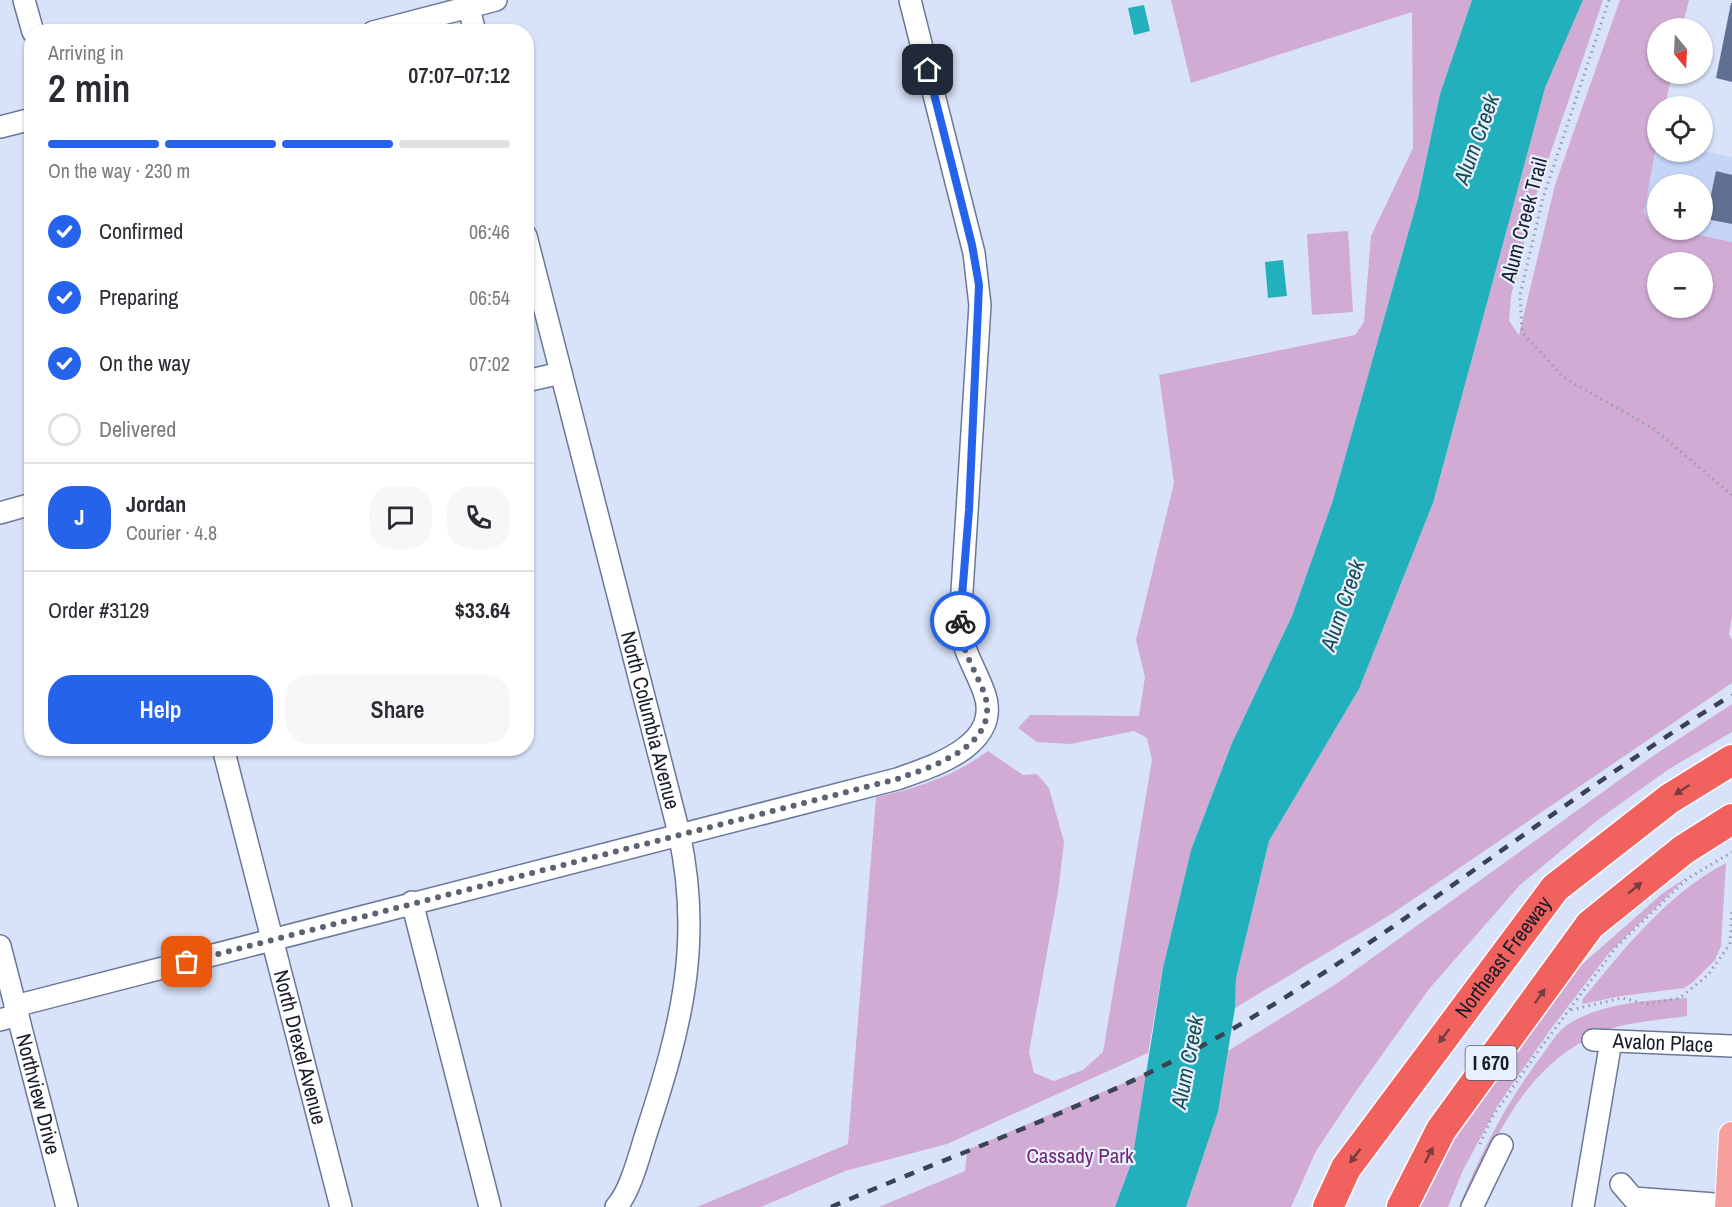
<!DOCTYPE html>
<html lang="en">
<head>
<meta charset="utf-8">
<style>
  :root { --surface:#fff; --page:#f7f7f7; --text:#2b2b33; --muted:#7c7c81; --line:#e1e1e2; --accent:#2563eb }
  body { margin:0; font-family:"Archivo Narrow",sans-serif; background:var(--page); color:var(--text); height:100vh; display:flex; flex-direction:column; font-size:22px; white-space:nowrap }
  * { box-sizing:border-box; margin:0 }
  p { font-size:20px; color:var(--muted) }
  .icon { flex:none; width:33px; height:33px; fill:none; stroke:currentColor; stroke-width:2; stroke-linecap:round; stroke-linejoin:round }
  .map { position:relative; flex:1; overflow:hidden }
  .sheet { position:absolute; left:24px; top:24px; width:510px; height:732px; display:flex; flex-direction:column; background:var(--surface); border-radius:24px; box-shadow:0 2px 4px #0004 }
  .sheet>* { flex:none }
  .needle { width:39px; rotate:162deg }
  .tools { position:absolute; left:1647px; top:18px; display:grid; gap:12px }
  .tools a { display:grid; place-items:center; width:66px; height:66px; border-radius:50%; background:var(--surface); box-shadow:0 2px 4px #0004; font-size:30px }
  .pin { position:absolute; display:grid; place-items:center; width:51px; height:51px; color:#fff; margin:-26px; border-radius:12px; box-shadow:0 3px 9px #0006 }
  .courier { position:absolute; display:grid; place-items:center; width:60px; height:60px; margin:-30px; border:4px solid #2563eb; border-radius:50%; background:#fff; color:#222; box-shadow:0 2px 8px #0007 }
  .overview em { font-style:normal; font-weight:600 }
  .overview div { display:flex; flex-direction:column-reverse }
  .overview { display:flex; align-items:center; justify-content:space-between; height:102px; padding:0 24px }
  h1 { font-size:39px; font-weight:600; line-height:45px }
  .bar { display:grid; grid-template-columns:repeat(4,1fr); gap:9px 6px; align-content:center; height:72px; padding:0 24px }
  .bar i { height:8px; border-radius:4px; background:var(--line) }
  .bar .on { background:var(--accent) }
  .bar p { grid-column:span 4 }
  .line { display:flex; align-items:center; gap:15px; padding:0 24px; border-top:2px solid var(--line) }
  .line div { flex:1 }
  .round { display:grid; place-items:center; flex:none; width:63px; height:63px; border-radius:24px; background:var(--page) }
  ol { padding:0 24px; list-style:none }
  li { display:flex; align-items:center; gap:18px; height:66px }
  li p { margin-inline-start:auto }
  li .icon { padding:6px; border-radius:50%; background:var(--accent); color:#fff; stroke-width:4 }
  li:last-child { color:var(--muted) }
  li i { width:33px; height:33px; border:3px solid var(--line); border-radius:50% }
  .button { display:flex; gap:12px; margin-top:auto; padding:12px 24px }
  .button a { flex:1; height:69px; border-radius:24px; background:var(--accent); color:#fff; font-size:24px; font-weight:600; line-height:69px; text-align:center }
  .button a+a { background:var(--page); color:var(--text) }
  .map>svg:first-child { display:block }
  .built { fill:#c5d5f8 }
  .green { fill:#d1abd3; fill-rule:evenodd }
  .water { fill:#21b0bc }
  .building { fill:#617090 }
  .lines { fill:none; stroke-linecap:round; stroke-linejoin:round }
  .minor-casing { stroke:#6a799a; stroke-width:24 }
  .major-casing { stroke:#fff; stroke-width:28 }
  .highway-casing { stroke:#fff; stroke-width:33 }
  .path { stroke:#949caf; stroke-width:3; stroke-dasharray:1.5 4.5; stroke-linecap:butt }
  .minor { stroke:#fff; stroke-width:21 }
  .major { stroke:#f7a09e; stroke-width:26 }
  .highway { stroke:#f1615d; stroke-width:30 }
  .rail { stroke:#3b4251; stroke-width:4.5; stroke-dasharray:10 10; stroke-linecap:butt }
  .oneway { fill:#793c41 }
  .done { stroke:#5b6272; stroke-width:6; stroke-dasharray:0 10.8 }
  .route { stroke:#2563eb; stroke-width:8 }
  .labels { text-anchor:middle; stroke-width:4.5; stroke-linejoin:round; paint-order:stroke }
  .shield { fill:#e8effe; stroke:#565c6a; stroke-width:1.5 }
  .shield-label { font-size:20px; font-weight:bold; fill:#171d2a }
  .street-label { font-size:21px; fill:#171d2a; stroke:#e8effe }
  .park-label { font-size:21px; fill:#702876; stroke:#e8effe }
  .water-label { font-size:22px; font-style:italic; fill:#154d52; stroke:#e8effe }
</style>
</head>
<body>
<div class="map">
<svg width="1732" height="1207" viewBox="0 0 1732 1207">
  <rect width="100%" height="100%" fill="#d8e2f8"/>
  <polygon class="built" points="1657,143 1658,152 1703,151 1732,157 1732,242 1676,230 1702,230 1702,184 1658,184 1657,225 1652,224 1644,213"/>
  <g class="green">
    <path d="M1171,0H1472L1440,94L1418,198L1333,500L1292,616L1232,743L1191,850L1163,968L1148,1053L947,1144L845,1171L761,1207H697L848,1144L876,797C916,789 956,775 988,751L1023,775L1037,774L1049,788L1064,842L1058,892L1029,1052L1034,1073L1054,1081L1083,1070L1103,1052L1152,760L1147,738L1134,731L1070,744L1037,742L1018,728L1030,715L1139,716L1145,677L1136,640L1174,483L1159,375L1355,335L1364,322L1371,236L1413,148L1412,12L1191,83Z"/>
    <path d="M1583,0H1603L1535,198L1511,296L1509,321L1519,335L1555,185L1620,0H1689L1682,28H1658V74H1672L1665,106H1658L1657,142L1644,213L1652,224L1657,225L1658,230H1676L1732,242V616L1729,635L1732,640V683L1390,915L1235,1008L1236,978L1269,841L1359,689L1433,503L1545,88ZM1658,262H1702V308H1658Z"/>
    <polygon points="1348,231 1353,312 1312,315 1307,234"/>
    <polygon points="1732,704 1732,732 1669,769 1599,819 1520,885 1429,989 1354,1094 1316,1151 1291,1207 1186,1207 1218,1112 1228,1051 1336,984 1650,758"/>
    <path d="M1726,863L1721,946L1715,960L1693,982L1684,988L1621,996L1583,1004L1582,1000C1623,950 1668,893 1726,863Z"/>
    <polygon points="1686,878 1609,953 1550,1030 1498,1105 1463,1170 1448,1207 1417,1207 1455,1132 1570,975 1663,893"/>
    <path d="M1687,998V1016C1662,1020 1633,1021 1610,1029C1529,1058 1495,1134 1465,1207H1459C1481,1152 1507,1101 1543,1054C1551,1043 1558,1030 1570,1023C1604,1003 1649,1000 1687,998Z"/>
    <polygon points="1147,1073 1132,1161 1115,1207 879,1207 965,1171 967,1150"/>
  </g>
  <g class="water">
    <polygon points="1472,0 1583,0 1545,88 1433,503 1359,689 1269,841 1236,978 1235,1008 1218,1112 1186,1207 1115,1207 1132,1161 1163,968 1191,850 1232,743 1292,616 1333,500 1418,198 1440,94"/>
    <polygon points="1144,5 1150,31 1134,35 1128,8"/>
    <polygon points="1283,260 1287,296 1268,298 1265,262"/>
  </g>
  <g class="building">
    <polygon points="1731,3 1732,3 1732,82 1716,78"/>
    <polygon points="1716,171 1732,175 1732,224 1706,219"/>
  </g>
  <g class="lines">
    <defs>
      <g id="minor">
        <polyline points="24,0 33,32"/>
        <polyline points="467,0 475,32"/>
        <polyline points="373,32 496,0"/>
        <polyline points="0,127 32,119"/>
        <path id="s1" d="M526,236L679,833C703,943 681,1027 647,1131C640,1152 631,1191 616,1207"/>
        <polyline points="526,381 561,373"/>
        <polyline points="0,513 32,504"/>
        <path id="s2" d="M223,748L341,1207"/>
        <polyline points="412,902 490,1207"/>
        <path id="s3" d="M0,946L67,1207"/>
        <path d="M15,1006L897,779C934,766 1003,745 984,692C974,665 963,653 960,623L980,305L974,253L910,0"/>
        <polyline points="0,1020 18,1015"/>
        <path id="s4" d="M1593,1040L1732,1046"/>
        <polyline points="1621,1184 1633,1198 1728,1205"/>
        <polyline points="1472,1207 1502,1145"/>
        <polyline points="1583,1207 1611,1041"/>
      </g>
      <polyline id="major" points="1728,1207 1732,1135"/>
      <g id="highway">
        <path id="s5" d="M1328,1207L1346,1168L1555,888L1669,799L1732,760"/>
        <polyline points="1402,1207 1441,1130 1590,925 1683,850 1732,819"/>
      </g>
    </defs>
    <use href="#minor" class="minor-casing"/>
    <use href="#major" class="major-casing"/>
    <use href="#highway" class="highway-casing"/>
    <g class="path">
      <polyline points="1609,0 1543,198 1520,295 1522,332 1563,377 1654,429 1732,495"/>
      <polyline points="1571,1010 1622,998 1647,1004 1680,998 1708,975 1730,944 1732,911"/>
      <polyline points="1480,1144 1491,1119 1536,1054 1617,946 1687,879 1732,852"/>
    </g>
    <use href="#minor" class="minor"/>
    <use href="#major" class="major"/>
    <use href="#highway" class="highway"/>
    <path class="rail" d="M831,1207C969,1148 1117,1098 1246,1021C1414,922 1565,797 1732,695"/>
  </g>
  <defs><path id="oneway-solid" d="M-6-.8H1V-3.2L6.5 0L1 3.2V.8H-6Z" transform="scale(1.5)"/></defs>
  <g class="oneway">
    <use href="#oneway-solid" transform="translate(1682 790) rotate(147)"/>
    <use href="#oneway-solid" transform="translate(1635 888) rotate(-39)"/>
    <use href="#oneway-solid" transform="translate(1540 996) rotate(-55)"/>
    <use href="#oneway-solid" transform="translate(1444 1036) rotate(127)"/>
    <use href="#oneway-solid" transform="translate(1429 1155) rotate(-63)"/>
    <use href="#oneway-solid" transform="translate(1355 1156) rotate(127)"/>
  </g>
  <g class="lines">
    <path class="done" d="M187,962L897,779C934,766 1005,744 983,690C973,666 960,648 960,621"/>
    <polyline class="route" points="928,70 972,245 979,285 969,510 960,621"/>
  </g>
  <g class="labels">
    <rect class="shield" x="1465.5" y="1046" width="51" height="34" rx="4.5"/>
    <g class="shield-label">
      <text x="1491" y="1070">I 670</text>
    </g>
    <g class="street-label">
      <text transform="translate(1524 220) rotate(-75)" y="7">Alum Creek Trail</text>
      <text dy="7" stroke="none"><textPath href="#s1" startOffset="500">North Columbia Avenue</textPath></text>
      <text dy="7" stroke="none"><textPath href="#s5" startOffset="306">Northeast Freeway</textPath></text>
      <text dy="7" stroke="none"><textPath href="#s4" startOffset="70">Avalon Place</textPath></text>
      <text dy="7" stroke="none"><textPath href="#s2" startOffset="309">North Drexel Avenue</textPath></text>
      <text dy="7" stroke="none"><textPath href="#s3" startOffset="153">Northview Drive</textPath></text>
    </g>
    <g class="park-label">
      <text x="1080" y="1163">Cassady Park</text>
    </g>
    <g class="water-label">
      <text transform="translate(1476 139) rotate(-70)" y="8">Alum Creek</text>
      <text transform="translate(1342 605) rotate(-71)" y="8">Alum Creek</text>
      <text transform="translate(1187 1062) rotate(-79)" y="8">Alum Creek</text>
    </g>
  </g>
</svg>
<div class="tools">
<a><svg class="needle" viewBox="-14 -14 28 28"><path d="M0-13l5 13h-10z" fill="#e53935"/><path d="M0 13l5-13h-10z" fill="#7c7c81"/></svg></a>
<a><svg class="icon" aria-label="locate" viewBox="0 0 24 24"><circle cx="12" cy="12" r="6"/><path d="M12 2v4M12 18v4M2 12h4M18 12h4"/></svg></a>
<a>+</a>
<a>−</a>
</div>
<div class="pin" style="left:187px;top:962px;background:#ea580c"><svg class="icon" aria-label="bag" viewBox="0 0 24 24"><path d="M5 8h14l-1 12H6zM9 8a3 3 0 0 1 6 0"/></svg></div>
<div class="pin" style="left:928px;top:70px;background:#1f2937"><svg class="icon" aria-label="home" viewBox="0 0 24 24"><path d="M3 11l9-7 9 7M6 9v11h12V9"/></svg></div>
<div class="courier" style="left:960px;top:621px"><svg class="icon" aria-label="bike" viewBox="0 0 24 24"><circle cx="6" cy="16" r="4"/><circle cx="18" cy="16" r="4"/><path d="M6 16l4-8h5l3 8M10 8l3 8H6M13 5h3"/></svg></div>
<section class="sheet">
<div class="overview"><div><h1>2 min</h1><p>Arriving in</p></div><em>07:07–07:12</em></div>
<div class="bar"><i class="on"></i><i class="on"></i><i class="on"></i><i></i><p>On the way · 230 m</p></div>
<ol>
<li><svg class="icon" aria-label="check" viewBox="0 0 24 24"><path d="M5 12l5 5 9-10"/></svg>Confirmed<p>06:46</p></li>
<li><svg class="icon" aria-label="check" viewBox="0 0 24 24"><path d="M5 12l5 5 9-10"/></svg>Preparing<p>06:54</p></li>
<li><svg class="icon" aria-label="check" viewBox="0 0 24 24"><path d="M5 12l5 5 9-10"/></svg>On the way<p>07:02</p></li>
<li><i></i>Delivered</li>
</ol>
<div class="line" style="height:108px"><b class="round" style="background:var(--accent);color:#fff">J</b><div><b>Jordan</b><p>Courier · 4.8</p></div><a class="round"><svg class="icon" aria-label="chat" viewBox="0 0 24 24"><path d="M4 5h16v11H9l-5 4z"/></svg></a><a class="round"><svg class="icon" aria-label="phone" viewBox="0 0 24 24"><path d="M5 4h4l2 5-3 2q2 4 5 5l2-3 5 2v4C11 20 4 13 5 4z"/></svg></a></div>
<div class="line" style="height:78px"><div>Order #3129</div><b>$33.64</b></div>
<div class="button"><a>Help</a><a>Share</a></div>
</section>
</div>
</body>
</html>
